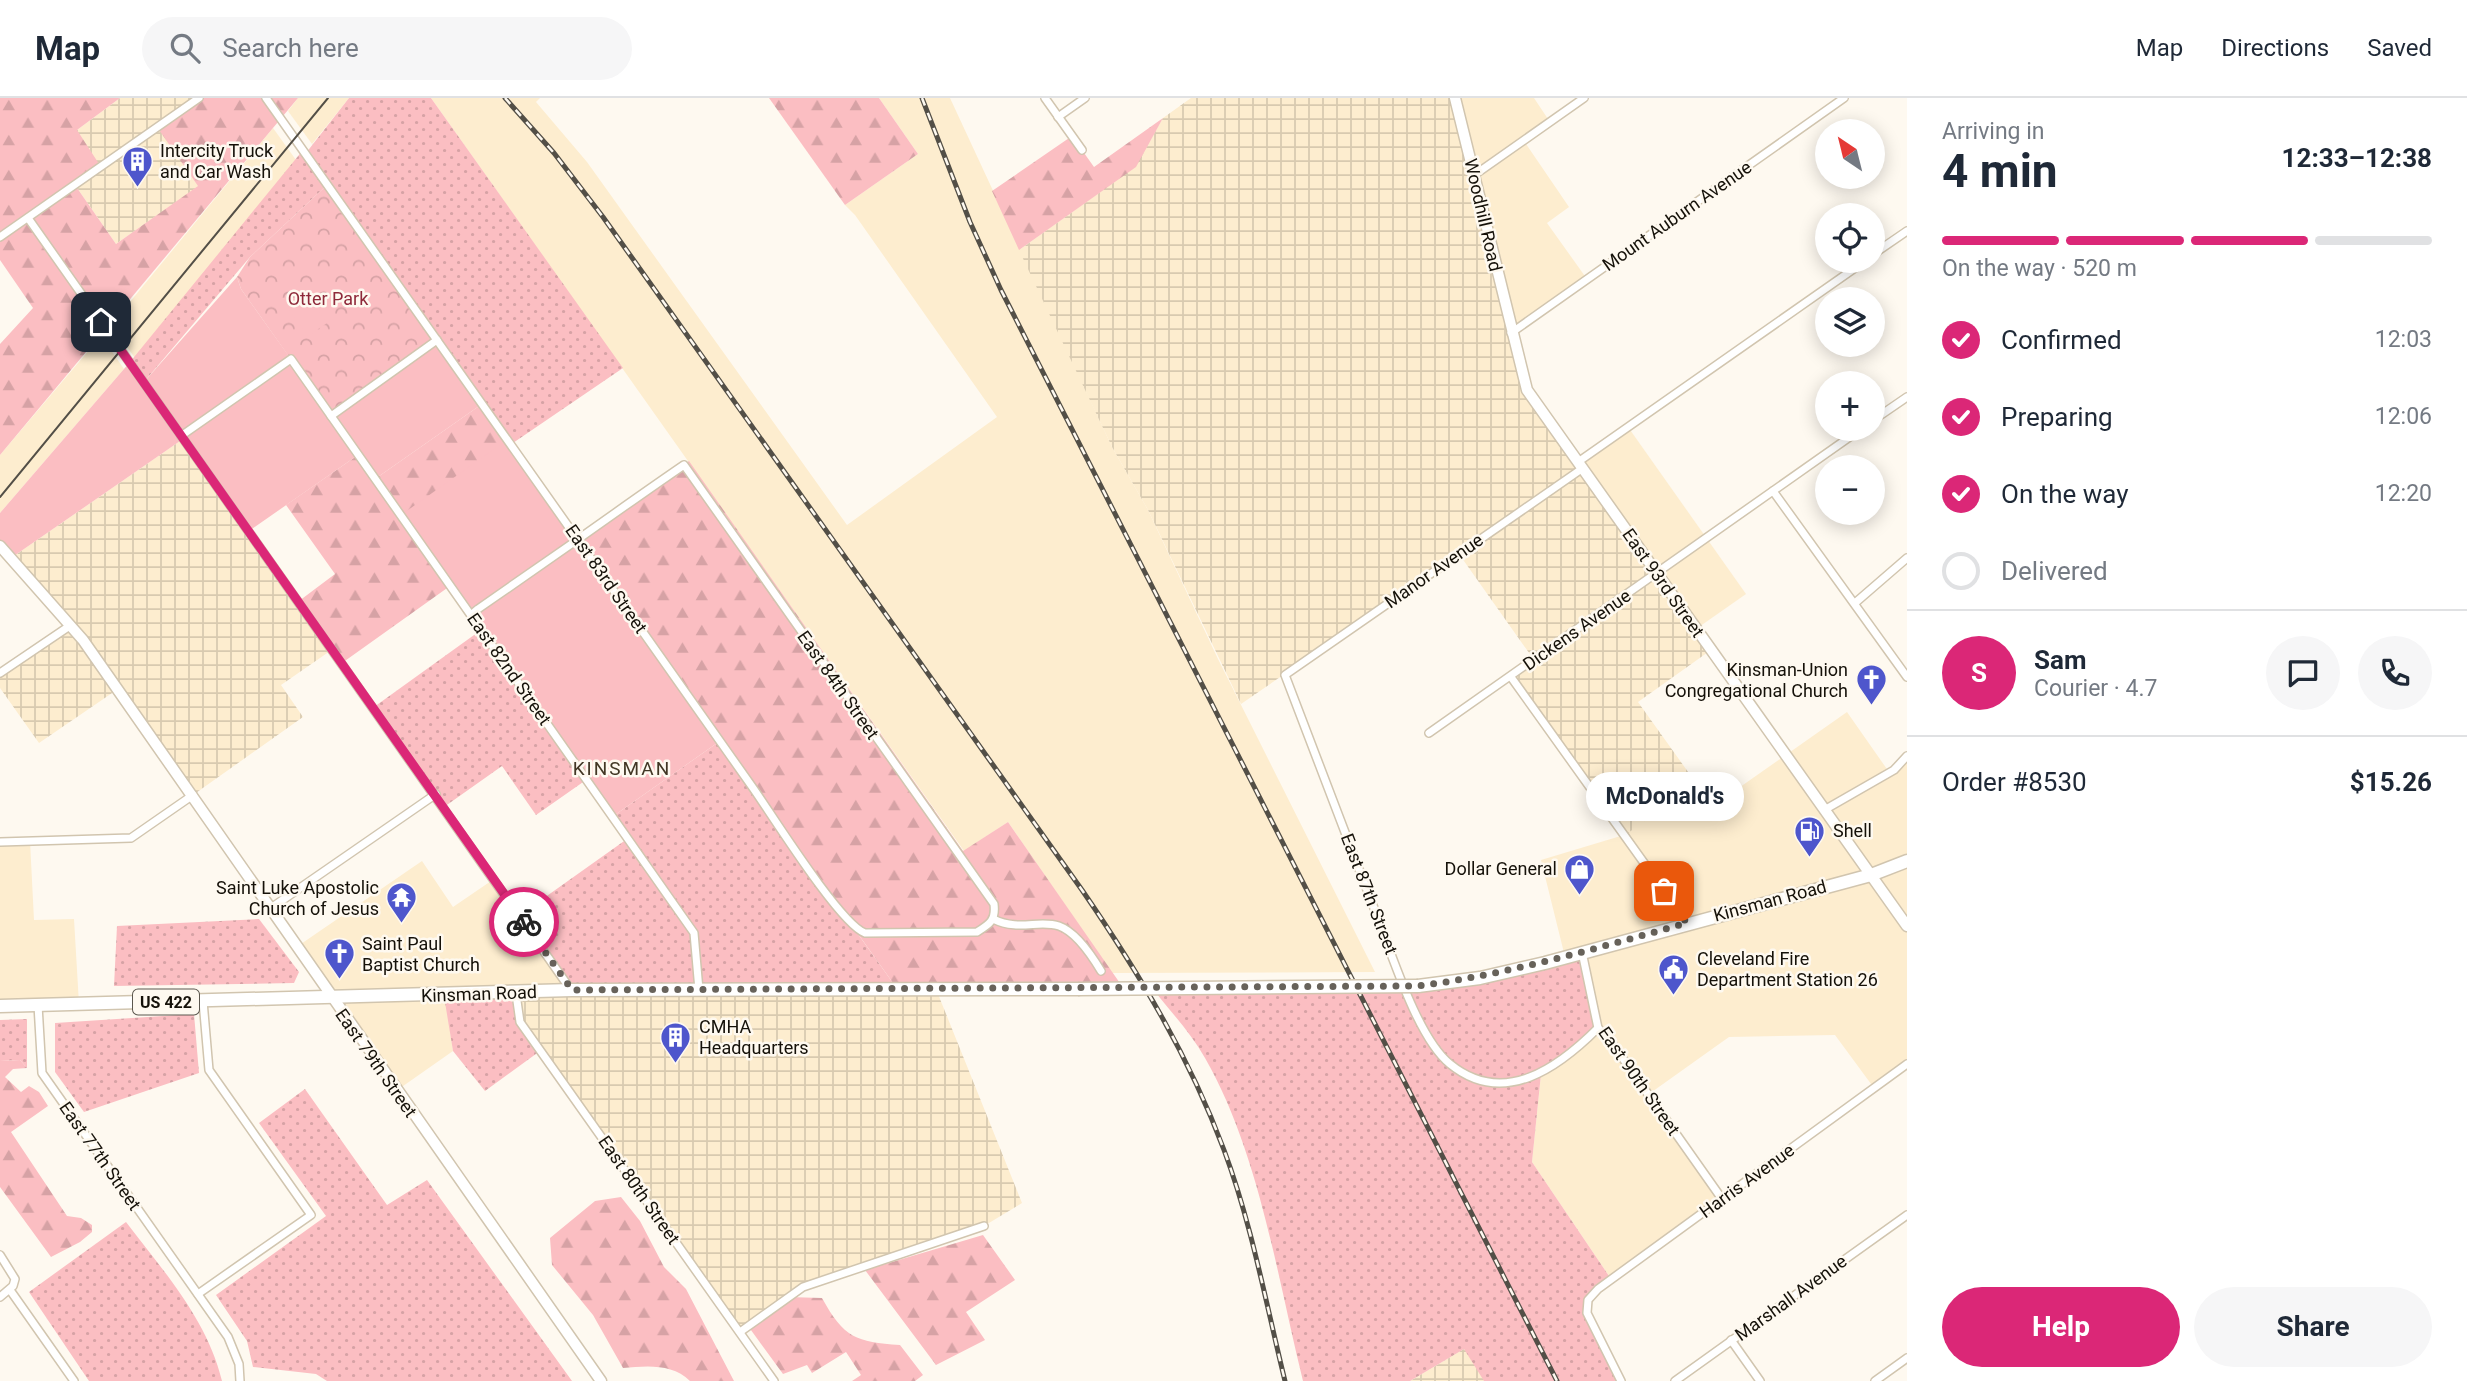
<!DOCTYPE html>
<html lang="en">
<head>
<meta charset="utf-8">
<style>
  :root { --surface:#fff; --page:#f6f6f7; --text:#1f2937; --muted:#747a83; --line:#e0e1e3; --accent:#db2777 }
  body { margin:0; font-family:Roboto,sans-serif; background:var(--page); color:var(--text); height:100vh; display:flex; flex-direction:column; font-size:26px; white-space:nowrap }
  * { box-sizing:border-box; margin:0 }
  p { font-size:23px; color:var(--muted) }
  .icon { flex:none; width:38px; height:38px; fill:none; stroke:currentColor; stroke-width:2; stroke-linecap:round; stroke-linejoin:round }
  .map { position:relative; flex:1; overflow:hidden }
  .drawer { display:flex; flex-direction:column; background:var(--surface); width:560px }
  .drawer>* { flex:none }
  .needle { width:46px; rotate:325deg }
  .tools { position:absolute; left:1815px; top:21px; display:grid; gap:14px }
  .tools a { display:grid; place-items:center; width:70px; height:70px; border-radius:50%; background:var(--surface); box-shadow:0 4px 18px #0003; font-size:35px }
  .pin { position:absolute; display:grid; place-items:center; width:60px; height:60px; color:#fff; margin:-30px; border-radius:14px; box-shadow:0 4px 10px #0006 }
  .courier { position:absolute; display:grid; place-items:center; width:70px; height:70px; margin:-35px; border:5px solid #db2777; border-radius:50%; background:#fff; color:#222; box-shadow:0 2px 9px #0007 }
  .bubble { position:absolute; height:49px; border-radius:24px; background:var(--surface); box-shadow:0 4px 18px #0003; font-size:23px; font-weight:700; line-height:49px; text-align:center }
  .head em { font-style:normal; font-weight:700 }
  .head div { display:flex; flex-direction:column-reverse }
  .head { display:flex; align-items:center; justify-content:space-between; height:119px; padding:0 35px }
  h1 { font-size:46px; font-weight:700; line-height:52px }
  .bar { display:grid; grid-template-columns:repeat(4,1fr); gap:10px 7px; align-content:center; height:84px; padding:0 35px }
  .bar i { height:9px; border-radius:5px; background:var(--line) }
  .bar .current { background:var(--accent) }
  .bar p { grid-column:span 4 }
  .line { display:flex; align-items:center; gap:18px; padding:0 35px; border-top:2px solid var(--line) }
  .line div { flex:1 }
  .round { display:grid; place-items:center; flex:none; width:74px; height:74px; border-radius:37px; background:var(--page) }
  ol { padding:0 35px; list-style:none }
  li { display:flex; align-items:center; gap:21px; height:77px }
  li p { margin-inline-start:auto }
  li .icon { padding:7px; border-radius:50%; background:var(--accent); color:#fff; stroke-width:4 }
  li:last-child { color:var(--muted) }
  li i { width:38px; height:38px; border:4px solid var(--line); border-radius:50% }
  .cta { display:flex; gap:14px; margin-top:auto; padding:14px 35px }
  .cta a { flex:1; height:80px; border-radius:42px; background:var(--accent); color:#fff; font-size:28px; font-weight:700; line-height:80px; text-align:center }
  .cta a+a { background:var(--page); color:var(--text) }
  header { display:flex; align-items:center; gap:42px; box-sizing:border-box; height:98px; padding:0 35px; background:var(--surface); border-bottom:2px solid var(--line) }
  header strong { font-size:33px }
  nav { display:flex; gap:38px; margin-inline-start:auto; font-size:24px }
  .search { width:490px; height:63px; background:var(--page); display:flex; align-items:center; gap:18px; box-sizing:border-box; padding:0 24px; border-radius:38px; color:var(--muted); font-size:26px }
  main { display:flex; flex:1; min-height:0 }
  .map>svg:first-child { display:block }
  .built { fill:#fdedcf }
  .industrial { fill:url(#industrial-grid) }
  .grass { fill:url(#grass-dots) }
  .forest { fill:url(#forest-firs) }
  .park { fill:url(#park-crowns) }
  .garden { fill:#fbbec2 }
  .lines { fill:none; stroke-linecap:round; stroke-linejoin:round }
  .street-casing { stroke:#d1c5af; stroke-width:10 }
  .secondary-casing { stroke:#d1c5af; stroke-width:13 }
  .primary-casing { stroke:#d1c5af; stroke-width:15 }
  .street { stroke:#fff; stroke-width:7 }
  .secondary { stroke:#fff; stroke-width:10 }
  .primary { stroke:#fff; stroke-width:12 }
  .tram { stroke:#534f47; stroke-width:2 }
  .rail-casing { stroke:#534f47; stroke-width:5 }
  .rail { stroke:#fef9f0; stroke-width:2.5; stroke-dasharray:8; stroke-linecap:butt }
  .primary-bridge-casing { stroke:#d1c5af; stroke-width:15; stroke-linecap:butt }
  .primary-bridge { stroke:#fff; stroke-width:12 }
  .done { stroke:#67625a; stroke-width:7; stroke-dasharray:0 12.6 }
  .route { stroke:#db2777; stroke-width:9 }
  .labels { text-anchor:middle; stroke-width:5; stroke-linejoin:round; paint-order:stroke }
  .shield { fill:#fef9f0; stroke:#5b574e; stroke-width:2 }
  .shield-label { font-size:16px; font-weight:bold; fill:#151109 }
  .poi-label { font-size:18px; fill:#151109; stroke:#fef9f0; text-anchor:start }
  .street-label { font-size:18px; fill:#151109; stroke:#fef9f0 }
  .park-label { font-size:18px; fill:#8e293a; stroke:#fef9f0 }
  .neighbourhood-label { font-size:19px; letter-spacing:2px; fill:#423725; stroke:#fef9f0 }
</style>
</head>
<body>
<header>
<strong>Map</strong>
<div class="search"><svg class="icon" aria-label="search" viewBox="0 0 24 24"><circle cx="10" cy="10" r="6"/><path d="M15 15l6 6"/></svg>Search here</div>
<nav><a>Map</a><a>Directions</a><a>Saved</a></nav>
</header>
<main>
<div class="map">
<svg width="1907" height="1283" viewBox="0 0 1907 1283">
  <defs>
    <pattern id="industrial-grid" width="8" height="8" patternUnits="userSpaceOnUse" patternTransform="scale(1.75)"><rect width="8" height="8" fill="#fdedcf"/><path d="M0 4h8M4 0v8" fill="none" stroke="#d8cab0"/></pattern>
    <pattern id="grass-dots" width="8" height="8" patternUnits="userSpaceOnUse" patternTransform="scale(1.75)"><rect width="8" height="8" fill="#fbbec2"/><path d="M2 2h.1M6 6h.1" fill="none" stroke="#d6a2a5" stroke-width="1.8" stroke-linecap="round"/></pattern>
    <pattern id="forest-firs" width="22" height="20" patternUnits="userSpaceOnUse" patternTransform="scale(1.75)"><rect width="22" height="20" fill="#fbbec2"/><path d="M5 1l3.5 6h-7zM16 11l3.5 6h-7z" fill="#d6a2a5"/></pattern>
    <pattern id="park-crowns" width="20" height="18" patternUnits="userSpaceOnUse" patternTransform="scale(1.75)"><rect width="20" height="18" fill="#fbbec2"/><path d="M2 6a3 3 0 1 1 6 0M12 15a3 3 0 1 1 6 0" fill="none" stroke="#d6a2a5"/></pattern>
  </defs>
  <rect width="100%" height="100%" fill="#fef9f0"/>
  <g class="built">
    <polygon points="298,0 349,0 312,46 288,13"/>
    <polygon points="431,0 540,0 536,4 587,64 847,427 997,319 855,117 845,107 918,56 879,0 950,0 1112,349 1148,412 1218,561 1375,874 1112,875 1008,724 964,753"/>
    <polygon points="1455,0 1534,0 1550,24 1524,43 1569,109 1547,125 1587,181 1511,235"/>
    <polygon points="273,30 296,62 135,260 111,227"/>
    <polygon points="101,238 124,271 0,415 0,357"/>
    <polygon points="1628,329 1746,496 1696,531 1578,364"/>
    <polygon points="1847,614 1889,674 1907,658 1907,969 1874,990 1835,937 1729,939 1649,996 1722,1101 1611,1181 1532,1064 1541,976 1565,859 1541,762 1624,737 1696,685 1713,708"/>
    <polygon points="30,743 34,822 74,821 79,906 0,908 0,744"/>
    <polygon points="422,763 453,809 494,781 572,892 445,898 453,953 396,993 298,848"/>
  </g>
  <g class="industrial">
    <polygon points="120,0 199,0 199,88 116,146 75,87 77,32"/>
    <polygon points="1191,0 1455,0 1527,292 1711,552 1638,604 1696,685 1624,738 1511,579 1534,562 1459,456 1241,606 1148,412 1112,349 1019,152 1135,69 1163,20"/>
    <polygon points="183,341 333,551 281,587 303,619 193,697 118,591 39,645 0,590 0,575 70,527 11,460"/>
    <polygon points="936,891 1022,1105 984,1128 803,1189 740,1234 520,924 516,896"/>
    <polygon points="1484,1239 1510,1283 1410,1283"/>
  </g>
  <g class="grass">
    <polygon points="349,0 431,0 623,270 510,347 327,87 250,159 144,284 130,264 303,52 306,55"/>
    <polygon points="481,532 586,682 536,717 502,668 444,709 374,609"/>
    <polygon points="720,643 898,892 572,892 520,817 627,741 612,719"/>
    <polygon points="259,821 299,874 294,885 114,888 117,828"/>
    <path d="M1582,854L1598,930L1541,976L1532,1064L1611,1181L1588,1202L1587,1215L1621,1283H1484L1464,1251L1410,1283H1303C1277,1178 1259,1054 1205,960C1191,935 1170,913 1153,891L1418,888Z"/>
    <polygon points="516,896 520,924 540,953 485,993 453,953 444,898"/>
    <polygon points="194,916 199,975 84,1014 55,974 55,925"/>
    <polygon points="27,921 27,970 20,962 0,963 0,922"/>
    <polygon points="305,991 387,1107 427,1082 572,1283 327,1283 316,1276 253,1269 247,1243 216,1197 326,1118 259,1025"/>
    <path d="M126,1124C164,1174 207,1221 222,1283H89L29,1194Z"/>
  </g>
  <g class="forest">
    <polygon points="0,0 120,0 77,32 101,69 75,87 116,146 198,88 157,29 199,0 298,0 0,357 0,246 33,210 0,162"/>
    <polygon points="769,0 879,0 918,56 845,107"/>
    <polygon points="1163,20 1136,69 1019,152 992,93 1072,38 1094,69"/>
    <polygon points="482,306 507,342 450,488 342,565 299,503 335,476 286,407 358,357 375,381"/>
    <polygon points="689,363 963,753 1008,724 1124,891 898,892 577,441"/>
    <polygon points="20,962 27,970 13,971 5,979 21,994 29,988 39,994 48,1008 11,1034 67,1118 81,1120 92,1127 92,1134 80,1144 51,1159 0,1089 0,963"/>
    <path d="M621,1099L640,1123L664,1169L686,1191L734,1283H690C672,1265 646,1268 623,1270L593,1217L552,1167L550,1140L595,1103Z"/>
    <polygon points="983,1137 1015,1182 966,1214 985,1242 936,1267 865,1172"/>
    <path d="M788,1199L822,1200C844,1240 856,1244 900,1247L923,1277L915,1283H852L861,1277L846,1254L812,1275L807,1267L783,1276L748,1228Z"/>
  </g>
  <polygon class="park" points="327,87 437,242 331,318 241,191 237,179 250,159"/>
  <g class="garden">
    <polygon points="237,179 241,191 331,317 437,242 482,306 375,381 358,357 249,433 183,341 11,460 0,448 0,415 130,264 144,284"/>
    <polygon points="306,196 327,225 308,238 287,209"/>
    <polygon points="507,342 720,643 612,719 401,417"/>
  </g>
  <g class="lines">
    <defs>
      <g id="street">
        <path d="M266,0C428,230 590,460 753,690C772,717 840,826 865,835L977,834C990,826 996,822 994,806L684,367C646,393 608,420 570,447L478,511L471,517"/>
        <polyline points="1045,0 1082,52"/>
        <polyline points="1058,19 1085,0"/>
        <polyline points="1473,78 1584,0"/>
        <polyline points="28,120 571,892"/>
        <polyline points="0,139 199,0"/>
        <polyline points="1872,157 1907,133"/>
        <polyline points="1511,235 1844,0"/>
        <polyline points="331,318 437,242"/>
        <polyline points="1872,323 1907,299"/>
        <polyline points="181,338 291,261 694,835 699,892"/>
        <polyline points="1578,364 1865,163"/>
        <path d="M1583,370L1285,577C1314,653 1343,729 1372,805C1389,847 1416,939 1450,966C1504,1010 1559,969 1598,930"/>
        <polyline points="1773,393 1907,579"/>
        <polyline points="1855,505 1907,460"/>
        <polyline points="0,575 71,527"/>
        <polyline points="1511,579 1687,825"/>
        <polyline points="1429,635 1861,331"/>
        <polyline points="1826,711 1894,672 1907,658"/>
        <polyline points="0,744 131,740 193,697"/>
        <polyline points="271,810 436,696"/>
        <path d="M993,821C1020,834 1038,821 1059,828C1076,834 1092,858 1101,873"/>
        <polyline points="1582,854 1598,930 1612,945 1722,1101"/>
        <polyline points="516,896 520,924 774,1283"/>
        <polyline points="38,907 42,975 228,1239 239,1266 240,1283"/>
        <polyline points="0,1157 15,1181 13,1188 0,1199"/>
        <polyline points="10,1192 74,1283"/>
        <polyline points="198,1196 311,1117 209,972 203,903"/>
        <polyline points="740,1234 803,1189 984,1128"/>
        <polyline points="1731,1242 1760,1283"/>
        <polyline points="1621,1283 1587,1215 1588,1202 1598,1191 1907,966"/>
        <polyline points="1675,1283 1907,1117"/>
        <polyline points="1875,1283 1907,1260"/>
      </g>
      <g id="secondary">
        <polyline points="1455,0 1527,292 1907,828"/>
        <polyline points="0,448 83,542 601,1283"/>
      </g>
      <g id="primary">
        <polyline points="1418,888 1480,880 1545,865 1871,777 1907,763"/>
        <polyline points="0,908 572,892 1078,891"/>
      </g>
    </defs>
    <use href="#street" class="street-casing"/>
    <use href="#secondary" class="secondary-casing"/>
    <use href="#primary" class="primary-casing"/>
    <use href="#street" class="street"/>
    <use href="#secondary" class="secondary"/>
    <use href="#primary" class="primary"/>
    <polyline class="tram" points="0,399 328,0"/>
    <defs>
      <g id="rail">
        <path d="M505,0L554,55L603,119L1082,792C1139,875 1189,958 1224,1052C1252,1127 1266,1206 1285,1283"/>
        <polyline points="922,0 970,124 1001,192 1557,1283"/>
      </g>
    </defs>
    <use href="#rail" class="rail-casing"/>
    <use href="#rail" class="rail"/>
    <defs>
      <polyline id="primary-bridge" points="1078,891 1418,888"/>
    </defs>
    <use href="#primary-bridge" class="primary-bridge-casing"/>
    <use href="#primary-bridge" class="primary-bridge"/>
  </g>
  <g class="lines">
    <path class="done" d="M524,824L572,892L1418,888C1510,876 1597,850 1687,825L1664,793"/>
    <polyline class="route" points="101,224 524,824"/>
  </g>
  <defs>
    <symbol id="building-pin" viewBox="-11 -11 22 30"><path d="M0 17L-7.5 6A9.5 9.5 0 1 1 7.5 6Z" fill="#4e56cc" stroke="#fef9f0"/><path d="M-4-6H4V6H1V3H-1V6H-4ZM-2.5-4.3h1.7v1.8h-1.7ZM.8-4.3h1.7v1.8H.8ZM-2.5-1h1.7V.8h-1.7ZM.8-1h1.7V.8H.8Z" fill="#fff"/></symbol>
    <symbol id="church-pin" viewBox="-11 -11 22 30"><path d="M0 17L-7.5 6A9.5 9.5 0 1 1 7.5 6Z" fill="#4e56cc" stroke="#fef9f0"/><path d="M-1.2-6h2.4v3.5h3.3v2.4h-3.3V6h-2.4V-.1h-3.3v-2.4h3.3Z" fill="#fff"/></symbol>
    <symbol id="fuel-pin" viewBox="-11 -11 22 30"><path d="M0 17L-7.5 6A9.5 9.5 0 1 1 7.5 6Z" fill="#4e56cc" stroke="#fef9f0"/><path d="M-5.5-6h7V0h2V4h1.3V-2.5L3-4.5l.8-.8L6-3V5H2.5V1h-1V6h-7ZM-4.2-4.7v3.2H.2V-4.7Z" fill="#fff"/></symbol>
    <symbol id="shop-pin" viewBox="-11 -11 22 30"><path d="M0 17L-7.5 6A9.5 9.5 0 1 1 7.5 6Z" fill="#4e56cc" stroke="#fef9f0"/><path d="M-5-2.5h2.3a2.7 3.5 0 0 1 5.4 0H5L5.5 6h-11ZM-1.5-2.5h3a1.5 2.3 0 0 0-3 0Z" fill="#fff"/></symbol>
    <symbol id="temple-pin" viewBox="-11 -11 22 30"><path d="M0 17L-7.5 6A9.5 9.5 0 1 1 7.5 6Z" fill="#4e56cc" stroke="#fef9f0"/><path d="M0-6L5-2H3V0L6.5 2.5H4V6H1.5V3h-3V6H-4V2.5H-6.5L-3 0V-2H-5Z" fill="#fff"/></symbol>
    <symbol id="civic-pin" viewBox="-11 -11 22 30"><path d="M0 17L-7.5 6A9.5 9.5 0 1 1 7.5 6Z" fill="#4e56cc" stroke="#fef9f0"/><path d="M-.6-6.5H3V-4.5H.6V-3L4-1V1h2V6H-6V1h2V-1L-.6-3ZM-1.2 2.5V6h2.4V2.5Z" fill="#fff"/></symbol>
  </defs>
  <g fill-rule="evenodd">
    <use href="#building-pin" x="120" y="46" width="35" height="47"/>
    <use href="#church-pin" x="1854" y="564" width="35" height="47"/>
    <use href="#fuel-pin" x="1792" y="716" width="35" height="47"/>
    <use href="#shop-pin" x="1562" y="754" width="35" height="47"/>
    <use href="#temple-pin" x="384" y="782" width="35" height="47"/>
    <use href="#church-pin" x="322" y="838" width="35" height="47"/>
    <use href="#civic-pin" x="1656" y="854" width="35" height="47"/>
    <use href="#building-pin" x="658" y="922" width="35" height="47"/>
  </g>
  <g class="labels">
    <rect class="shield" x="133" y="891.5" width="66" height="25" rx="5"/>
    <g class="shield-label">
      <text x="166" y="910">US 422</text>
    </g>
    <g class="poi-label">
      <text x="160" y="59">Intercity Truck<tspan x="160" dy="21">and Car Wash</tspan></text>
      <text x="1848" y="578" text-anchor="end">Kinsman-Union<tspan x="1848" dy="21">Congregational Church</tspan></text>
      <text x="1833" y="739">Shell</text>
      <text x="1557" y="777" text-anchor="end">Dollar General</text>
      <text x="379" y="796" text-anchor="end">Saint Luke Apostolic<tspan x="379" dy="21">Church of Jesus</tspan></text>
      <text x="362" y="852">Saint Paul<tspan x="362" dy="21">Baptist Church</tspan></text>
      <text x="1697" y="867">Cleveland Fire<tspan x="1697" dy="21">Department Station 26</tspan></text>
      <text x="699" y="935">CMHA<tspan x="699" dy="21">Headquarters</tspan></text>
    </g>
    <g class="street-label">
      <text transform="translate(1483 117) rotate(77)" y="6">Woodhill Road</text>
      <text transform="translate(1677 118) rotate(-35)" y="6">Mount Auburn Avenue</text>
      <text transform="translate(1434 473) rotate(-35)" y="6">Manor Avenue</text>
      <text transform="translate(606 481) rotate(55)" y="6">East 83rd Street</text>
      <text transform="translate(1663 485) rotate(55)" y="6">East 93rd Street</text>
      <text transform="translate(1577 532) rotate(-35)" y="6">Dickens Avenue</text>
      <text transform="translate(509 571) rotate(55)" y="6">East 82nd Street</text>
      <text transform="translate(838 587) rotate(55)" y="6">East 84th Street</text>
      <text transform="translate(1369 796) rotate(69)" y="6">East 87th Street</text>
      <text transform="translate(1770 803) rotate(-15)" y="6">Kinsman Road</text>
      <text transform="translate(479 896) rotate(-2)" y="6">Kinsman Road</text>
      <text transform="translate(376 965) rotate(55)" y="6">East 79th Street</text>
      <text transform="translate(1639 983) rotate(55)" y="6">East 90th Street</text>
      <text transform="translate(100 1058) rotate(55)" y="6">East 77th Street</text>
      <text transform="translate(1747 1083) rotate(-36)" y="6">Harris Avenue</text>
      <text transform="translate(639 1092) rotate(55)" y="6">East 80th Street</text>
      <text transform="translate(1791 1200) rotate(-36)" y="6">Marshall Avenue</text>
    </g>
    <g class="park-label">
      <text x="328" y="207">Otter Park</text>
    </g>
    <g class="neighbourhood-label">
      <text x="622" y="677">KINSMAN</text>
    </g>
  </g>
</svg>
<div class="tools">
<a><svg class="needle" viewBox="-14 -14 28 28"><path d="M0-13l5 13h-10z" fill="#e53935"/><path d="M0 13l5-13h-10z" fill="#747a83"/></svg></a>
<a><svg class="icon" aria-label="locate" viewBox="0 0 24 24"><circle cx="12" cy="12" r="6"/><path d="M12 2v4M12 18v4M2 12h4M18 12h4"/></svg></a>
<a><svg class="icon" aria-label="layers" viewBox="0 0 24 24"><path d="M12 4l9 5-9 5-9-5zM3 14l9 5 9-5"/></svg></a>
<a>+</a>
<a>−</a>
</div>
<div class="pin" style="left:1664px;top:793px;background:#ea580c"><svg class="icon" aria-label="bag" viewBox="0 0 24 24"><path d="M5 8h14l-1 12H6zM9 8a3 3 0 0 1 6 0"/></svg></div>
<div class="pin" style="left:101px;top:224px;background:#1f2937"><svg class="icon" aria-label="home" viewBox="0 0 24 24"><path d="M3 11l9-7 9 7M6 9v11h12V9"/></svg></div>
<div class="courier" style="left:524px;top:824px"><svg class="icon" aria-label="bike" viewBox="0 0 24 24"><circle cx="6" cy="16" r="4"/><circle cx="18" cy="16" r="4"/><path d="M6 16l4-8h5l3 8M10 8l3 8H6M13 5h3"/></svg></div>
<div class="bubble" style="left:1586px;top:674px;width:158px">McDonald's</div>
</div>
<section class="drawer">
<div class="head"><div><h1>4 min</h1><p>Arriving in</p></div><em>12:33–12:38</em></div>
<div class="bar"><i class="current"></i><i class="current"></i><i class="current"></i><i></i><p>On the way · 520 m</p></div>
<ol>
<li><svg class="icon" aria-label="check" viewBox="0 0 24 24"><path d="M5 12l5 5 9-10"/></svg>Confirmed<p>12:03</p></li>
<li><svg class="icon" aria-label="check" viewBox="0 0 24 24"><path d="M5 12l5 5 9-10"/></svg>Preparing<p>12:06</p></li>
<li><svg class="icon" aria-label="check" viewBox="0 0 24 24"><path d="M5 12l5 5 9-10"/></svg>On the way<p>12:20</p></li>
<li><i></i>Delivered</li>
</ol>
<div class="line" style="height:126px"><b class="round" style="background:var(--accent);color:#fff">S</b><div><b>Sam</b><p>Courier · 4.7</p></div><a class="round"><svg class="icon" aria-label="chat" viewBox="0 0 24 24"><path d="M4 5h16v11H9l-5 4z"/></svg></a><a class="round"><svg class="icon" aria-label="phone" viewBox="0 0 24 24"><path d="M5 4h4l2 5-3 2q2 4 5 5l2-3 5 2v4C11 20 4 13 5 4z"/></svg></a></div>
<div class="line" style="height:91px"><div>Order #8530</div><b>$15.26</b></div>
<div class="cta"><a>Help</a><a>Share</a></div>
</section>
</main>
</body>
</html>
